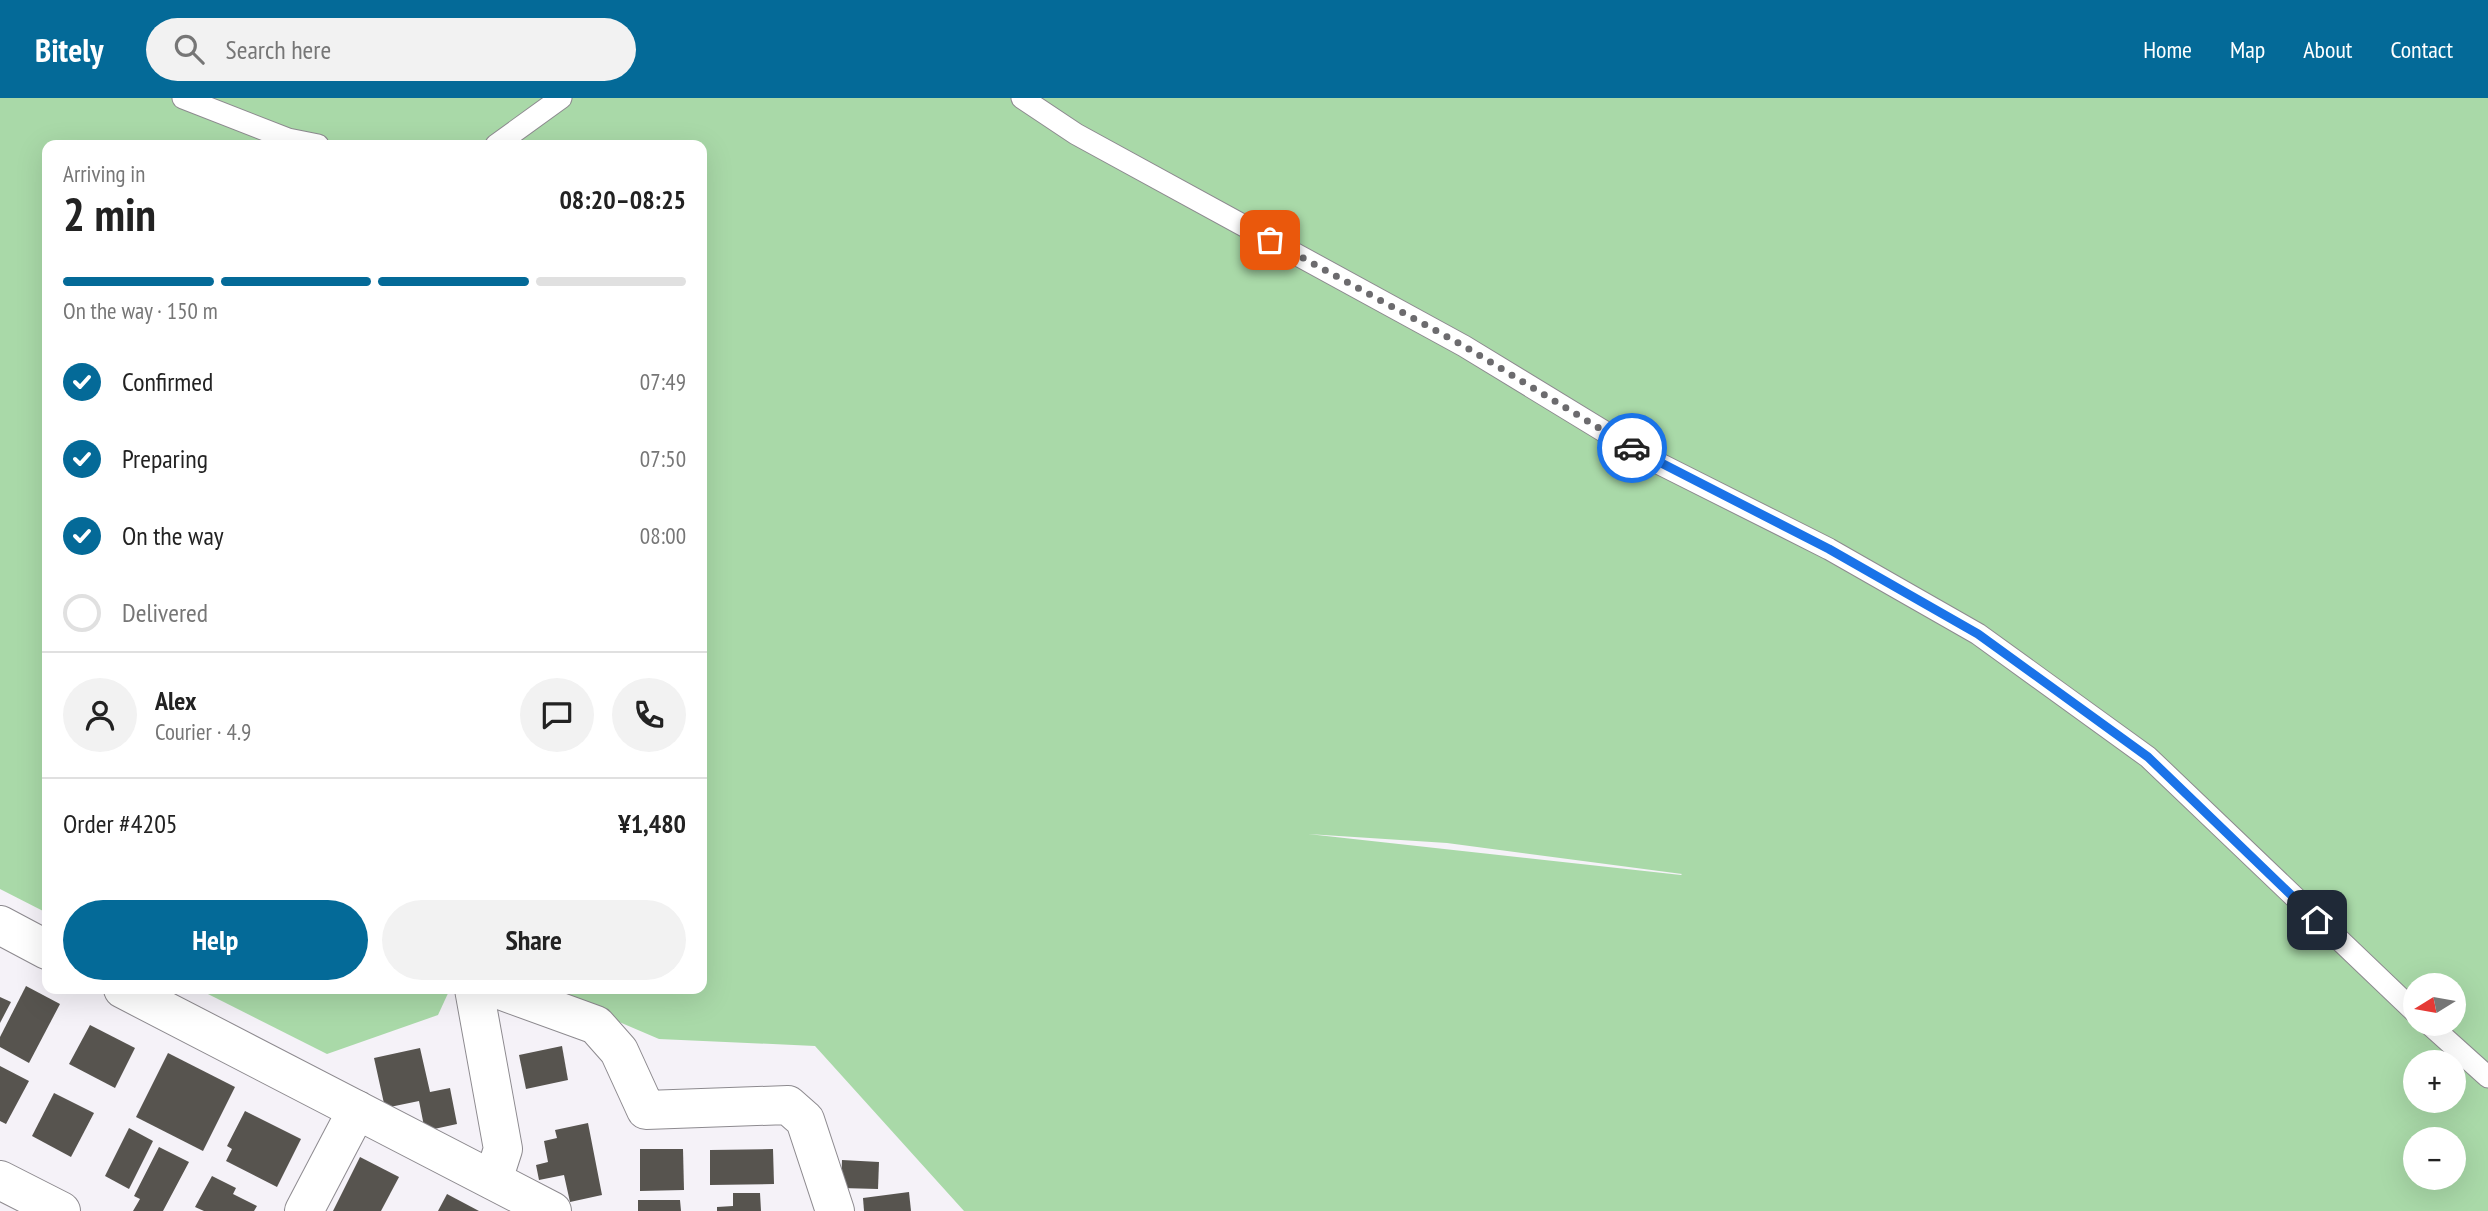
<!DOCTYPE html>
<html lang="en">
<head>
<meta charset="utf-8">
<style>
  :root { --surface:#fff; --page:#f2f2f2; --text:#222; --muted:#767676; --line:#e0e0e0; --accent:#046a98 }
  body { margin:0; font-family:"PT Sans Narrow",sans-serif; background:var(--page); color:var(--text); height:100vh; display:flex; flex-direction:column; font-size:26px; white-space:nowrap }
  * { box-sizing:border-box; margin:0 }
  p { font-size:23px; color:var(--muted) }
  .icon { flex:none; width:38px; height:38px; fill:none; stroke:currentColor; stroke-width:2; stroke-linecap:round; stroke-linejoin:round }
  .map { position:relative; flex:1; overflow:hidden }
  .panel { position:absolute; left:42px; top:42px; width:665px; height:854px; display:flex; flex-direction:column; background:var(--surface); border-radius:14px; box-shadow:0 7px 28px #0002 }
  .panel>* { flex:none }
  .needle { width:46px; rotate:259deg }
  .fabs { position:absolute; left:2403px; top:875px; display:grid; gap:14px }
  .fabs a { display:grid; place-items:center; width:63px; height:63px; border-radius:50%; background:var(--surface); box-shadow:0 7px 28px #0002; font-size:35px }
  .pin { position:absolute; display:grid; place-items:center; width:60px; height:60px; color:#fff; margin:-30px; border-radius:14px; box-shadow:0 4px 10px #0006 }
  .courier { position:absolute; display:grid; place-items:center; width:70px; height:70px; margin:-35px; border:5px solid #1a73e8; border-radius:50%; background:#fff; color:#222; box-shadow:0 2px 9px #0007 }
  .head em { font-style:normal; font-weight:700 }
  .head div { display:flex; flex-direction:column-reverse }
  .head { display:flex; align-items:center; justify-content:space-between; height:119px; padding:0 21px }
  h1 { font-size:46px; font-weight:700; line-height:52px }
  .bar { display:grid; grid-template-columns:repeat(4,1fr); gap:10px 7px; align-content:center; height:84px; padding:0 21px }
  .bar i { height:9px; border-radius:5px; background:var(--line) }
  .bar .current { background:var(--accent) }
  .bar p { grid-column:span 4 }
  .line { display:flex; align-items:center; gap:18px; padding:0 21px; border-top:2px solid var(--line) }
  .line div { flex:1 }
  .round { display:grid; place-items:center; flex:none; width:74px; height:74px; border-radius:37px; background:var(--page) }
  ol { padding:0 21px; list-style:none }
  li { display:flex; align-items:center; gap:21px; height:77px }
  li p { margin-inline-start:auto }
  li .icon { padding:7px; border-radius:50%; background:var(--accent); color:#fff; stroke-width:4 }
  li:last-child { color:var(--muted) }
  li i { width:38px; height:38px; border:4px solid var(--line); border-radius:50% }
  .action { display:flex; gap:14px; margin-top:auto; padding:14px 21px }
  .action a { flex:1; height:80px; border-radius:42px; background:var(--accent); color:#fff; font-size:28px; font-weight:700; line-height:80px; text-align:center }
  .action a+a { background:var(--page); color:var(--text) }
  header { display:flex; align-items:center; gap:42px; box-sizing:border-box; height:98px; padding:0 35px; background:var(--accent); color:#fff }
  header strong { font-size:33px }
  nav { display:flex; gap:38px; margin-inline-start:auto; font-size:24px }
  .search { width:490px; height:63px; background:var(--page); display:flex; align-items:center; gap:18px; box-sizing:border-box; padding:0 24px; border-radius:38px; color:var(--muted); font-size:26px }
  .map>svg:first-child { display:block }
  .green { fill:#a9d9a8; fill-rule:evenodd }
  .building { fill:#57544f }
  .lines { fill:none; stroke-linecap:round; stroke-linejoin:round }
  .lane-casing { stroke:#8d8a8f; stroke-width:23 }
  .street-casing { stroke:#8d8a8f; stroke-width:40 }
  .lane { stroke:#fff; stroke-width:21 }
  .street { stroke:#fff; stroke-width:38 }
  .done { stroke:#6c6b6e; stroke-width:7; stroke-dasharray:0 12.6 }
  .route { stroke:#1a73e8; stroke-width:9 }
</style>
</head>
<body>
<header>
<strong>Bitely</strong>
<div class="search"><svg class="icon" aria-label="search" viewBox="0 0 24 24"><circle cx="10" cy="10" r="6"/><path d="M15 15l6 6"/></svg>Search here</div>
<nav><a>Home</a><a>Map</a><a>About</a><a>Contact</a></nav>
</header>
<div class="map">
<svg width="2488" height="1113" viewBox="0 0 2488 1113">
  <rect width="100%" height="100%" fill="#f5f2f8"/>
  <g class="green">
    <path d="M0,0H2488V1113H964L815,948L659,941L542,891H702V47H47V815L0,791ZM1308,736L1447,745L1682,776L1681,777ZM2415,887H2454V926H2415ZM2415,964H2454V1003H2415ZM2415,1041H2454V1080H2415Z"/>
    <polygon points="198,891 450,891 438,917 327,956"/>
  </g>
  <g class="building">
    <polygon points="26,888 60,906 29,965 0,949 0,939"/>
    <polygon points="0,899 11,904 0,925"/>
    <polygon points="90,927 135,950 115,990 69,966"/>
    <polygon points="562,948 568,982 526,991 519,957"/>
    <polygon points="420,950 430,994 450,990 457,1026 425,1033 419,1003 385,1010 374,960"/>
    <polygon points="168,955 235,989 203,1053 136,1019"/>
    <polygon points="0,968 29,983 6,1026 0,1023"/>
    <polygon points="54,995 94,1015 71,1059 32,1038"/>
    <polygon points="245,1013 301,1041 277,1089 226,1063 232,1051 227,1048"/>
    <polygon points="588,1025 602,1097 570,1104 564,1077 539,1082 536,1067 548,1064 544,1043 557,1040 555,1032"/>
    <polygon points="129,1030 153,1043 129,1091 105,1078"/>
    <polygon points="159,1049 189,1064 163,1113 133,1113 140,1101 134,1098"/>
    <polygon points="640,1051 683,1051 684,1092 640,1093"/>
    <polygon points="773,1051 774,1086 710,1087 710,1052"/>
    <polygon points="360,1059 399,1079 381,1113 333,1113"/>
    <polygon points="842,1062 879,1064 878,1091 841,1090"/>
    <polygon points="212,1078 236,1090 233,1096 257,1108 254,1113 204,1113 195,1109"/>
    <polygon points="909,1094 911,1113 864,1113 863,1100"/>
    <polygon points="733,1095 760,1095 761,1113 717,1113 717,1109 733,1108"/>
    <polygon points="447,1096 479,1113 438,1113"/>
    <polygon points="638,1102 680,1102 681,1113 638,1113"/>
  </g>
  <g class="lines">
    <defs>
      <g id="lane">
        <polyline points="183,0 288,41 318,47"/>
        <polyline points="1022,0 1076,36 1464,248 1646,359 1829,451 1978,536 2148,659 2415,914"/>
        <polyline points="496,47 561,0"/>
        <polyline points="2429,926 2488,979"/>
      </g>
      <g id="street">
        <polyline points="0,827 47,852"/>
        <polyline points="123,891 552,1113"/>
        <polyline points="474,891 503,1051 493,1082"/>
        <polyline points="497,891 596,927 619,953 646,1012 788,1007 805,1022 835,1113"/>
        <polyline points="0,1082 61,1113"/>
        <polyline points="304,1113 357,1012"/>
      </g>
    </defs>
    <use href="#lane" class="lane-casing"/>
    <use href="#street" class="street-casing"/>
    <use href="#lane" class="lane"/>
    <use href="#street" class="street"/>
  </g>
  <g class="lines">
    <polyline class="done" points="1270,142 1464,248 1632,350"/>
    <polyline class="route" points="1632,350 1829,451 1978,536 2148,659 2317,822"/>
  </g>
</svg>
<div class="fabs">
<a><svg class="needle" viewBox="-14 -14 28 28"><path d="M0-13l5 13h-10z" fill="#e53935"/><path d="M0 13l5-13h-10z" fill="#767676"/></svg></a>
<a>+</a>
<a>−</a>
</div>
<div class="pin" style="left:1270px;top:142px;background:#ea580c"><svg class="icon" aria-label="bag" viewBox="0 0 24 24"><path d="M5 8h14l-1 12H6zM9 8a3 3 0 0 1 6 0"/></svg></div>
<div class="pin" style="left:2317px;top:822px;background:#1f2937"><svg class="icon" aria-label="home" viewBox="0 0 24 24"><path d="M3 11l9-7 9 7M6 9v11h12V9"/></svg></div>
<div class="courier" style="left:1632px;top:350px"><svg class="icon" aria-label="car" viewBox="0 0 24 24"><path d="M5 17H2v-5l4-1 3-4h7l3 4 3 1v5h-3M9 17h6M6 11h13"/><circle cx="7" cy="17" r="2"/><circle cx="17" cy="17" r="2"/></svg></div>
<section class="panel">
<div class="head"><div><h1>2 min</h1><p>Arriving in</p></div><em>08:20–08:25</em></div>
<div class="bar"><i class="current"></i><i class="current"></i><i class="current"></i><i></i><p>On the way · 150 m</p></div>
<ol>
<li><svg class="icon" aria-label="check" viewBox="0 0 24 24"><path d="M5 12l5 5 9-10"/></svg>Confirmed<p>07:49</p></li>
<li><svg class="icon" aria-label="check" viewBox="0 0 24 24"><path d="M5 12l5 5 9-10"/></svg>Preparing<p>07:50</p></li>
<li><svg class="icon" aria-label="check" viewBox="0 0 24 24"><path d="M5 12l5 5 9-10"/></svg>On the way<p>08:00</p></li>
<li><i></i>Delivered</li>
</ol>
<div class="line" style="height:126px"><a class="round"><svg class="icon" aria-label="person" viewBox="0 0 24 24"><circle cx="12" cy="8" r="4"/><path d="M4 21q1-7 8-7t8 7"/></svg></a><div><b>Alex</b><p>Courier · 4.9</p></div><a class="round"><svg class="icon" aria-label="chat" viewBox="0 0 24 24"><path d="M4 5h16v11H9l-5 4z"/></svg></a><a class="round"><svg class="icon" aria-label="phone" viewBox="0 0 24 24"><path d="M5 4h4l2 5-3 2q2 4 5 5l2-3 5 2v4C11 20 4 13 5 4z"/></svg></a></div>
<div class="line" style="height:91px"><div>Order #4205</div><b>¥1,480</b></div>
<div class="action"><a>Help</a><a>Share</a></div>
</section>
</div>
</body>
</html>
